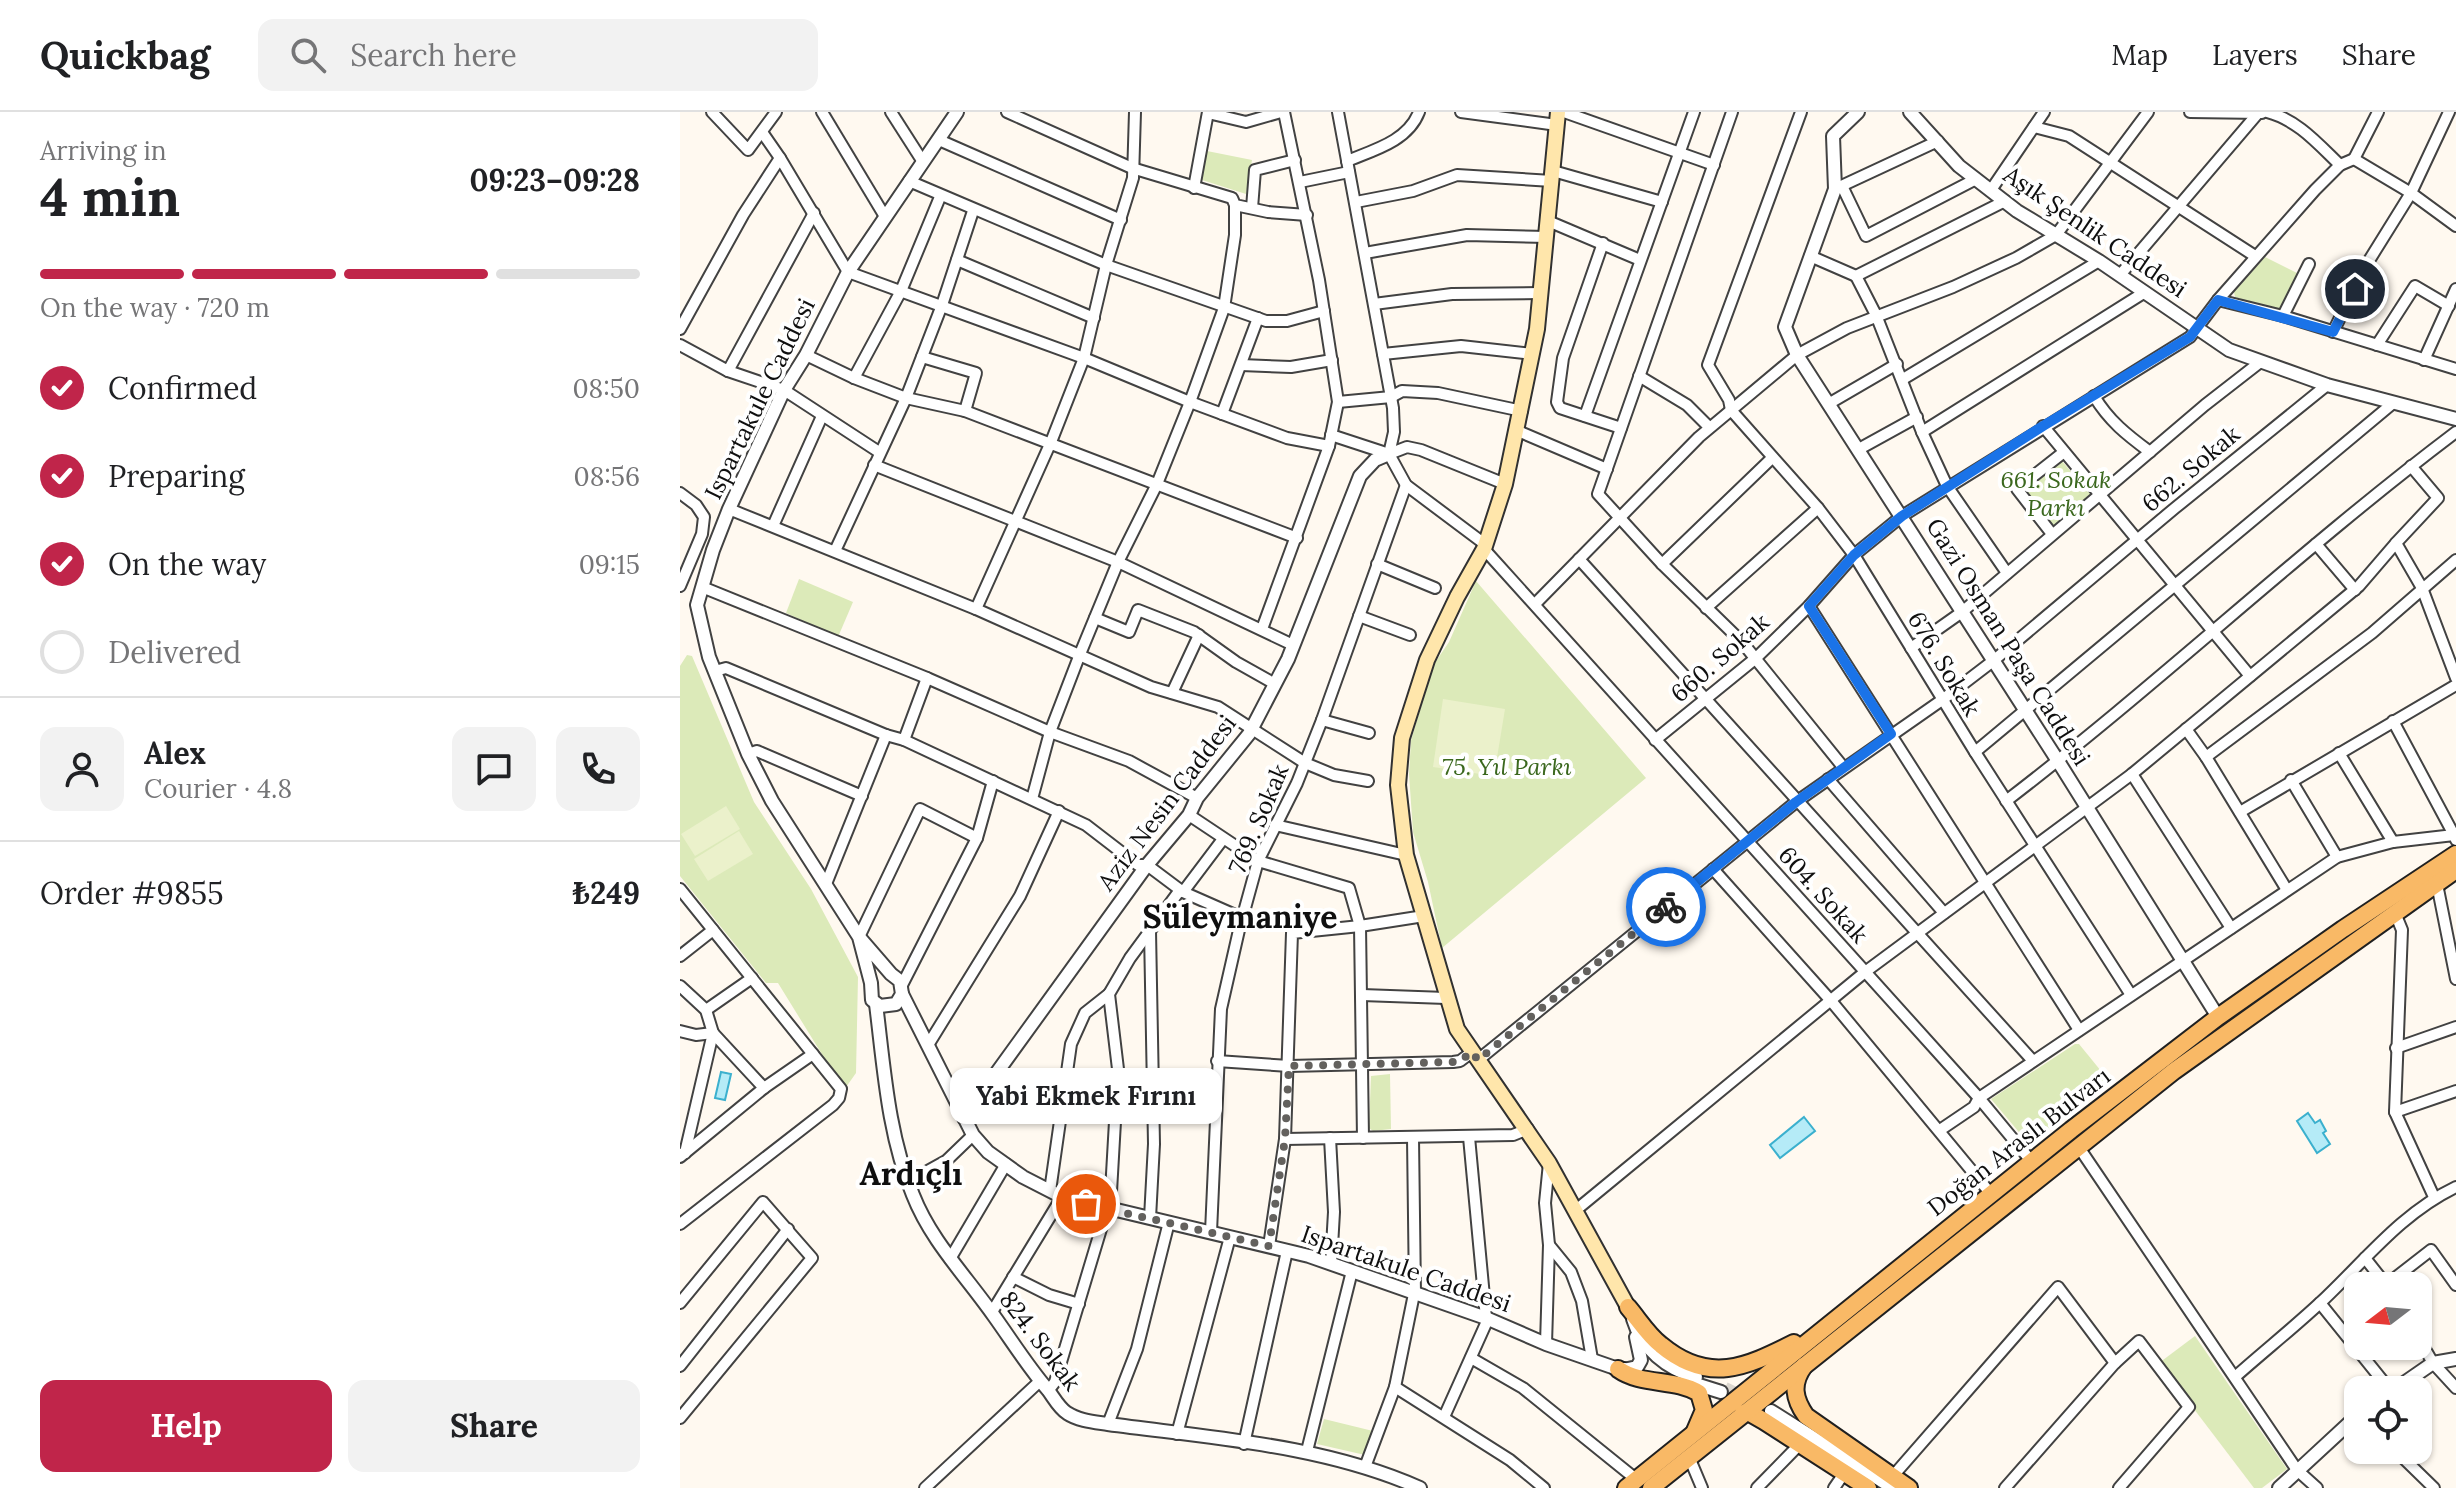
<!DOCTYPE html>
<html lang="en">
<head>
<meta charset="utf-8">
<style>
  :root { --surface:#fff; --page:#f2f2f2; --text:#202124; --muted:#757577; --line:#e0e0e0; --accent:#c0254a }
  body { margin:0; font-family:Lora,serif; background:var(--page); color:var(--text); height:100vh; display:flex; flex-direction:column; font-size:30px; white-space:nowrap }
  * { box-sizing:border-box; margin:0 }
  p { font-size:26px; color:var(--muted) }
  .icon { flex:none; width:44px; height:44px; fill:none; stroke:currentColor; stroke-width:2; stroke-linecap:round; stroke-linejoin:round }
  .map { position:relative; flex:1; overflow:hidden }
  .drawer { display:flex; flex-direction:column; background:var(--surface); width:680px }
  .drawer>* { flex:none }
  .needle { width:52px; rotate:254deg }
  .buttons { position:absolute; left:1664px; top:1160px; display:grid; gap:16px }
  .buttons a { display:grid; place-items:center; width:88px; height:88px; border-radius:16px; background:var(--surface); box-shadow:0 2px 6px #0004; font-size:40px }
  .pin { position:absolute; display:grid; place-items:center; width:68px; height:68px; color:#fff; margin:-34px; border:4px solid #fff; border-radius:50%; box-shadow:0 2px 8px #0007 }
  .courier { position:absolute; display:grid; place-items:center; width:80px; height:80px; margin:-40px; border:6px solid #1a73e8; border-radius:50%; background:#fff; color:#222; box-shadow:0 2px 10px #0007 }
  .bubble { position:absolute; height:56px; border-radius:16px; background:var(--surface); box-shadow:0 2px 6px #0004; font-size:26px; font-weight:700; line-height:56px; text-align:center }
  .overview em { font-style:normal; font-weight:700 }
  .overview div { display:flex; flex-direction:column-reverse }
  .overview { display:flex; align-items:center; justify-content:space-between; height:136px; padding:0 40px }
  h1 { font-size:52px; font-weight:700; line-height:60px }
  .bar { display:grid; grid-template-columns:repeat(4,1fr); gap:12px 8px; align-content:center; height:96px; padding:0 40px }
  .bar i { height:10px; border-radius:6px; background:var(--line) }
  .bar .selected { background:var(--accent) }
  .bar p { grid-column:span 4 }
  .line { display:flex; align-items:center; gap:20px; padding:0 40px; border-top:2px solid var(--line) }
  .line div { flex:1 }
  .round { display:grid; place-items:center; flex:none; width:84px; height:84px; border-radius:16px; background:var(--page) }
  ol { padding:0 40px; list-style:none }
  li { display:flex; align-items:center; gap:24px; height:88px }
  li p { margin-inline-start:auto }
  li .icon { padding:8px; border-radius:50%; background:var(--accent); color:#fff; stroke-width:4 }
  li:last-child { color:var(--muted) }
  li i { width:44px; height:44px; border:4px solid var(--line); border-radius:50% }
  .action { display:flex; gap:16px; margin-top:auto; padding:16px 40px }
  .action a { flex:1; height:92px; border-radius:16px; background:var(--accent); color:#fff; font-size:32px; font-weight:700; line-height:92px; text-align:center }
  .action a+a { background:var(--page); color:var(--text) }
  header { display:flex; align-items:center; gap:48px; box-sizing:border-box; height:112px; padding:0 40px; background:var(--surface); border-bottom:2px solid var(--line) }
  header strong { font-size:38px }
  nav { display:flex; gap:44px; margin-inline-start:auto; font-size:28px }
  .search { width:560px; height:72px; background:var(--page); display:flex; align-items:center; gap:20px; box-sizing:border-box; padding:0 28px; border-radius:16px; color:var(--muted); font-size:30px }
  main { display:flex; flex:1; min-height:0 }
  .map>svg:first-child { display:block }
  .green { fill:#dceab9 }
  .pitch { fill:#ebf1cb }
  .water { fill:#b5ebf7; stroke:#3bb0ce; stroke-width:2 }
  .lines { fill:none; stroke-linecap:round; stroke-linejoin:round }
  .tertiary-tunnel { stroke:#dbd6ce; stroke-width:12; stroke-dasharray:12 6; stroke-linecap:butt }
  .minor-casing { stroke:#424242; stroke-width:14 }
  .tertiary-casing { stroke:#424242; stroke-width:16 }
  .secondary-casing { stroke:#313131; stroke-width:18 }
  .primary-casing { stroke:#202020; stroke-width:20 }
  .minor { stroke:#fff; stroke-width:10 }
  .tertiary { stroke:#fff; stroke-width:12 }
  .secondary { stroke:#ffe6ab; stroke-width:14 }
  .primary { stroke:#f9b966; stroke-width:16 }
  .done { stroke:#63615e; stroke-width:8; stroke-dasharray:0 14.4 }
  .route { stroke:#1a73e8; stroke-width:10 }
  .labels { text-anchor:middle; stroke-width:8; stroke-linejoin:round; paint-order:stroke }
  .street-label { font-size:24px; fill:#0f0f0f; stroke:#fff }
  .park-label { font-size:24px; font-style:italic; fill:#3b681e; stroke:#fff }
  .district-label { font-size:32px; font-weight:bold; fill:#0f0f0f; stroke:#fff }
</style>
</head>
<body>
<header>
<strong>Quickbag</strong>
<div class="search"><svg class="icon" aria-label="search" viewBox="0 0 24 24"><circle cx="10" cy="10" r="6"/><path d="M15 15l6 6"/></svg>Search here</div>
<nav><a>Map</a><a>Layers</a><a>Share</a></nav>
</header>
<main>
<section class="drawer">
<div class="overview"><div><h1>4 min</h1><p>Arriving in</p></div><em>09:23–09:28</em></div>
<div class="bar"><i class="selected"></i><i class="selected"></i><i class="selected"></i><i></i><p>On the way · 720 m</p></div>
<ol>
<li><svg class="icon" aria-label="check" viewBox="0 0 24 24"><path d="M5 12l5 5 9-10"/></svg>Confirmed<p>08:50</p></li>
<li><svg class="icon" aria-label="check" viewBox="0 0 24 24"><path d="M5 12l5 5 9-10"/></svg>Preparing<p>08:56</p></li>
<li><svg class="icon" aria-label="check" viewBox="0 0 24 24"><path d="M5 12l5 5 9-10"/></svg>On the way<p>09:15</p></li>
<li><i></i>Delivered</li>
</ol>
<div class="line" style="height:144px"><a class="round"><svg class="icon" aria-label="person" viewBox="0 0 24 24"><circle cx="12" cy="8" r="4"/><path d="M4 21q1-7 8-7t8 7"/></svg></a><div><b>Alex</b><p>Courier · 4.8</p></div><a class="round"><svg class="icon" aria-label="chat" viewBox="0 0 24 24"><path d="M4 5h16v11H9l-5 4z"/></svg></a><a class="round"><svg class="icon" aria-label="phone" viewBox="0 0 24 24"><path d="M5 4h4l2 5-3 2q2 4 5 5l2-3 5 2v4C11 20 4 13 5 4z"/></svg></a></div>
<div class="line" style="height:104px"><div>Order #9855</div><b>₺249</b></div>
<div class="action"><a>Help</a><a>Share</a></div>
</section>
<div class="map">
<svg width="1776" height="1376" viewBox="0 0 1776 1376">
  <rect width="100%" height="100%" fill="#fff9f0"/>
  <g class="green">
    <polygon points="527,39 572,48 566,82 522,68"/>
    <polygon points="1585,145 1619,162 1602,200 1598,201 1555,185 1554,180"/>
    <polygon points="1380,347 1410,381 1410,387 1372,416 1342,378"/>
    <polygon points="119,467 173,490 158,525 106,501"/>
    <polygon points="796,469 966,666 762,836 748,770 733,720 729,662 731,628 754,552 769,530"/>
    <polygon points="7,543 12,544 74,690 131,777 178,865 176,961 164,978 98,871 86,871 0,764 0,554"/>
    <polygon points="1395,932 1399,932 1430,970 1349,1032 1311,987"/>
    <polygon points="710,962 711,1017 693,1019 689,1016 691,964"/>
    <polygon points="1515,1224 1607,1357 1582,1376 1574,1376 1479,1251"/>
    <polygon points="644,1307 693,1319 685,1343 637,1332"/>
  </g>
  <g class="pitch">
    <polygon points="763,587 825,597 814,664 753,655"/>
    <polygon points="46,694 60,717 15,744 1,722"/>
    <polygon points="59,719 73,742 28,769 14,747"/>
  </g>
  <g class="water">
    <polygon points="41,960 51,962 45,988 35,986"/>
    <polygon points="1628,1001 1635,1011 1640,1008 1646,1019 1643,1021 1650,1032 1637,1041 1617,1009"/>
    <polygon points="1124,1005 1135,1019 1100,1046 1090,1033"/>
  </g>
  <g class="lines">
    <polyline class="tertiary-tunnel" points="1045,1276 1066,1286"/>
    <defs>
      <g id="minor">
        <polyline points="32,0 68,38 96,0"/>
        <polyline points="142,0 204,103"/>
        <polyline points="211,0 243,50"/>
        <polyline points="327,0 452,56 552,86 555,93 588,100 627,103"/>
        <polyline points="658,0 713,296 714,320 709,342"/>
        <polyline points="781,0 877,13"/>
        <polyline points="884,0 1034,53"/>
        <polyline points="1052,0 918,382 982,452 1062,530 1163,655"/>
        <polyline points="1121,0 1028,253 1049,288 1051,298 1138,396 1174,443 1295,640 1451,883"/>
        <polyline points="1510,0 1582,1"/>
        <path d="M1587,0C1618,8 1638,32 1660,53"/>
        <polyline points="528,1 566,10 601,0"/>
        <polyline points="1354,15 1389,24 1575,144"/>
        <polyline points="259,28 441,108"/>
        <polyline points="100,46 168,160 404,246 510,290 607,326 649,334"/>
        <polyline points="1674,47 1731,81 1776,114"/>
        <polyline points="1674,47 1698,0"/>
        <path d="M667,49C694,38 728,29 739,0"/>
        <polyline points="873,59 982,90"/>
        <polyline points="229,69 426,153 586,209 607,209 644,199"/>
        <polyline points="620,70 669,60"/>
        <polyline points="1162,74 1186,124 1296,67"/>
        <polyline points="514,76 528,0"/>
        <polyline points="1157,76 1258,29"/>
        <polyline points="1311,78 1364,0"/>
        <polyline points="676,90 733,79 777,63 872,69"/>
        <polyline points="572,96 575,58 615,48"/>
        <polyline points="868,109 960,148"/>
        <polyline points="923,131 883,246 877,290 880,296 941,316"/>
        <polyline points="685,141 787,123 867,125"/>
        <polyline points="1130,144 1176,164"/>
        <polyline points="277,148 414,206"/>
        <polyline points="1440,163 1579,0"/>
        <polyline points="1176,164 1196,203 1242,320 1267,374 1327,461"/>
        <polyline points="1176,164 1325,89"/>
        <polyline points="1538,188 1603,204 1776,257"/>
        <polyline points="694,192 772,182 862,181"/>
        <polyline points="1603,204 1629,152"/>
        <polyline points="0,217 63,103 100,46 82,20"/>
        <polyline points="1653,220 1685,155 1731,81 1769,0"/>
        <polyline points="0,233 48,259 104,278 199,340"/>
        <polyline points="1697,233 1735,174 1769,194"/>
        <polyline points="703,242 781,234 853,242"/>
        <polyline points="126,243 174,266 226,286 285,299 617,426"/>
        <polyline points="242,245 296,261 285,299"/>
        <polyline points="1744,248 1776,177"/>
        <polyline points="561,253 611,255 652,248"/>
        <polyline points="48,259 134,101"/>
        <polyline points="959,264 1007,293 1029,315"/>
        <polyline points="174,266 221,179 260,85"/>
        <polyline points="1223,267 1419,149"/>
        <path d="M1414,284C1429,309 1447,323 1470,340"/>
        <polyline points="658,290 711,285 722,279 758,281 842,299"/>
        <polyline points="1150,291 1217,252"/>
        <polyline points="542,302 578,206"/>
        <polyline points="905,304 1014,0"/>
        <polyline points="1363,314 1570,564"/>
        <polyline points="838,319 927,357"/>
        <polyline points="1242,320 1465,180"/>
        <polyline points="651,323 709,342 726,373 806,433"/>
        <polyline points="1179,337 1237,305"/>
        <polyline points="709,342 727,335 741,338 825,372"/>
        <polyline points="194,353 438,450 613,533"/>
        <polyline points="1731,354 1758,386 1716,431 1742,476 1776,566"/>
        <polyline points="0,381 16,393 24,405 22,422 0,474"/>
        <polyline points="49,397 296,497 471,575 538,595 625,651 654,663 688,669"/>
        <polyline points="93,414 142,304"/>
        <polyline points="1372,422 1337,377 1384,340"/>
        <polyline points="1636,432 1675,478"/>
        <polyline points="804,437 1299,986 1352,1050"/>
        <polyline points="155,439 226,286 262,193 293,99"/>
        <polyline points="899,447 1353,949"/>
        <polyline points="697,452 755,476"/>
        <polyline points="982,452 1092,346"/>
        <polyline points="22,475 247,566 370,620 449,649 517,686"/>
        <polyline points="855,492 1019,325 1117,243 1167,216 1273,175 1336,146 1376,123 1468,0"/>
        <polyline points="1129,494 1399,918"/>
        <polyline points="1026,496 1138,396"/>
        <polyline points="296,497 371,330 404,246 426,153 453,66 455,0"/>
        <polyline points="679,504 730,523"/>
        <polyline points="415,506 449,520 458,498 514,520 556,550 595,572"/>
        <polyline points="582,517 649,334 658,290 639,168 604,0"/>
        <polyline points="1231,536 1282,500 1525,293 1579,251"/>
        <polyline points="35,559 46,556 206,623 224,628 406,713 458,753 467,753 503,780 562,806"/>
        <polyline points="492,581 519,523"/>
        <polyline points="642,608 689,621"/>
        <polyline points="1713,609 1774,723"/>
        <polyline points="1506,617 1526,645 1607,778"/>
        <polyline points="224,628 247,566"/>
        <polyline points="975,628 1076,546 1129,494 1174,443 1222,404 1510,225 1538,188 1635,78 1660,53 1674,47"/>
        <polyline points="1295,640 1712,292"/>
        <polyline points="1659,641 1713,730"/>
        <polyline points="68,642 77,639 182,684"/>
        <polyline points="1526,645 1692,521 1776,448"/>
        <polyline points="1452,662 1551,816"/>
        <polyline points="1148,667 1264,801"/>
        <polyline points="1611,668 1657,745"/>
        <polyline points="352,687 370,620 400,542 438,450 477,372 510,290 544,196 555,123 555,93"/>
        <path d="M1326,689C1480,571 1621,437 1776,320"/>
        <polyline points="1560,700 1776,573"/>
        <polyline points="509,703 578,749 669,776 680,814 683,1026"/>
        <polyline points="595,713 726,743"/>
        <polyline points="1033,757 1152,890 1311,1082"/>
        <polyline points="146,772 206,623"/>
        <polyline points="1757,772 1776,867"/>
        <polyline points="0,777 161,977 159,986 153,993 0,1112"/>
        <polyline points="503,780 543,727"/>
        <polyline points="1715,801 1722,818 1715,1000 1754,1085"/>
        <polyline points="179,825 240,697 297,726"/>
        <polyline points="0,844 33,818"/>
        <polyline points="222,873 297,726 313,669"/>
        <polyline points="0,874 26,898 33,921 84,976"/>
        <polyline points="682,883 766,886"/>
        <polyline points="26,898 72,866"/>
        <polyline points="0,919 16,923 33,921"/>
        <polyline points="248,933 340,784 379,699"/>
        <polyline points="1716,936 1776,915"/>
        <polyline points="798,948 1116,690 1262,588 1313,549 1495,396 1647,273"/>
        <polyline points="537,949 609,954 773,950 780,949 792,940"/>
        <polyline points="1715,1000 1776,979"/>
        <polyline points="1260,1018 1294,995 1299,986 1657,745 1713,730 1774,723 1776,728"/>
        <polyline points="789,1025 806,1206"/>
        <polyline points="650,1026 654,1100 651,1152"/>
        <polyline points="733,1026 735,1182"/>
        <polyline points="605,1027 833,1023 848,1017"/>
        <polyline points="1398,1034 1617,1358 1637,1376"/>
        <polyline points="3,1041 5,1041 33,921"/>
        <polyline points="0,1045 84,976 133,942"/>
        <polyline points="228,1070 266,1049 293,1023"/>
        <polyline points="370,1079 391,932 405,901 429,882"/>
        <polyline points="430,1097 438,957 429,882 450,846 500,778"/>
        <polyline points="896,1098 1185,860 1452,662 1679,474 1716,431"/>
        <polyline points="470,1106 474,1032 470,819"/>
        <polyline points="531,1120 541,897 559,818 578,749 617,671 642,608 726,373"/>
        <polyline points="869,1133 891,1160 902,1189 912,1247"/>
        <polyline points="589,1134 605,1027 612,821 680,814 744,804"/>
        <polyline points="1685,1146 1707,1174"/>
        <polyline points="270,1147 326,1052"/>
        <polyline points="333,1165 369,1183 399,1192"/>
        <polyline points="1706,1173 1751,1138 1776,1173"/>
        <polyline points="0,1191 83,1090 132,1146 0,1306"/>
        <polyline points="1640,1191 1710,1278"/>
        <polyline points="312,1200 382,1085"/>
        <polyline points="1738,1225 1753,1251 1776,1276"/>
        <polyline points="866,1232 869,1133 865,1091 869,1051"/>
        <polyline points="791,1246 843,1276 957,1368"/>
        <polyline points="0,1254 108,1117"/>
        <path d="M1555,1265C1583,1240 1612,1217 1640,1191C1683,1151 1721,1101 1776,1075"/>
        <polyline points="715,1275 830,1348 864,1376"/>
        <polyline points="368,1279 375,1270 427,1097"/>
        <polyline points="764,1305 808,1207"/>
        <polyline points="428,1312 457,1237 489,1110"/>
        <polyline points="497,1322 550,1125"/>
        <polyline points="564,1332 607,1139"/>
        <polyline points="1715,1338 1754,1376"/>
        <polyline points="627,1339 672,1159"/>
        <polyline points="1009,1345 1022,1376"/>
        <polyline points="685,1355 715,1275 734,1182"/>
        <polyline points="1213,1364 1378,1175 1435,1251 1459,1229 1509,1295 1439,1376"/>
        <polyline points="245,1376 360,1269"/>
        <polyline points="1077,1376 1119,1333"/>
        <polyline points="1154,1376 1165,1360"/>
        <polyline points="1325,1376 1435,1251"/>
      </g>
      <g id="tertiary">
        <polyline points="1178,0 1153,24 1155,77 1105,215 1117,243 1378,649 1538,905"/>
        <polyline points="1230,0 1279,54 1337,99 1419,149 1549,238 1647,273 1776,307"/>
        <polyline points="179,825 191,871 192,888 200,894 216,892 222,882 220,869 211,862 179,825 92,689 68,642 29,545 17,493 33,438 49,397 104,278 126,243 168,160 277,0"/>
        <polyline points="222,882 293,1023 308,1040 343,1065 382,1085 629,1144 806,1206 866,1232 938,1257 945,1257"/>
        <path d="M196,892C204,956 208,1023 233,1083C251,1129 286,1164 314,1204C332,1229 348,1255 368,1278C374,1286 379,1296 387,1301C399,1309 415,1310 428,1312C532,1326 644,1333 740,1376"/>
        <polyline points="284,1006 467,753 509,703 517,686 569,622 608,547 680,364 695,348 709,342"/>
        <path d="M953,1207C962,1237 987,1257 1016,1265"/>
        <polyline points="948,1257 957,1255 961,1248 956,1225"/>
        <polyline points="1006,1269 1041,1280"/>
        <polyline points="1714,1278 1753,1251 1776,1247"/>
        <polyline points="1091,1299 1213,1376"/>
        <polyline points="1599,1376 1678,1303"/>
      </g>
      <polyline id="secondary" points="878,0 857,217 825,372 804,437 777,485 747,548 722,626 718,673 726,743 777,917 869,1051 948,1195"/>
      <g id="primary">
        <path d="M948,1195C959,1208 968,1223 981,1233C1029,1273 1066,1255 1114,1231"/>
        <path d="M1124,1254C1111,1272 1114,1287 1126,1304L1229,1376"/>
        <path d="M938,1257C962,1274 994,1266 1019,1281L1024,1298L1015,1319"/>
        <polyline points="1063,1301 1070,1301 1084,1309 1188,1376"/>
        <polyline points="946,1376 1391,1018 1538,905 1663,817 1776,742"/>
        <polyline points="971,1376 1494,959 1776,758"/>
      </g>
    </defs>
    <use href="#minor" class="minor-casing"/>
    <use href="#tertiary" class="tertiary-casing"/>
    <use href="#secondary" class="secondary-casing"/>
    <use href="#primary" class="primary-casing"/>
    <use href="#minor" class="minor"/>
    <use href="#tertiary" class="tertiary"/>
    <use href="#secondary" class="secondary"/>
    <use href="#primary" class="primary"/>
  </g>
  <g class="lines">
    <polyline class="done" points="406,1092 589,1134 605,1027 609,954 773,950 780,949 792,940 798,948 986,795"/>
    <polyline class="route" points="986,795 1116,690 1211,622 1129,494 1174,443 1222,404 1363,314 1510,225 1538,188 1653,220 1675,177"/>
  </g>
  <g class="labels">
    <g class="street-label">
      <text transform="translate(1415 120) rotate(34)" y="8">Aşık Şenlik Caddesi</text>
      <text transform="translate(80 287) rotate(-64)" y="8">Ispartakule Caddesi</text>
      <text transform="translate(1511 357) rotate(-40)" y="8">662. Sokak</text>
      <text transform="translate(1328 530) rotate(58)" y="8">Gazi Osman Paşa Caddesi</text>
      <text transform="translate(1040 546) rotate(-41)" y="8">660. Sokak</text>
      <text transform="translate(1264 552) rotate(59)" y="8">676. Sokak</text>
      <text transform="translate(487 691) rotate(-53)" y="8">Aziz Nesin Caddesi</text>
      <text transform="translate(579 707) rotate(-67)" y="8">769. Sokak</text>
      <text transform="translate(1143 783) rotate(48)" y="8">604. Sokak</text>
      <text transform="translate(1339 1030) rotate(-38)" y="8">Doğan Araslı Bulvarı</text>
      <text transform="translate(726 1157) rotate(19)" y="8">Ispartakule Caddesi</text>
      <text transform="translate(360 1229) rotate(53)" y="8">824. Sokak</text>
    </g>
    <g class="park-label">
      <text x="1376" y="376">661. Sokak<tspan x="1376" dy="28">Parkı</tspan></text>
      <text x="827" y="663">75. Yıl Parkı</text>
    </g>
    <g class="district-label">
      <text x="560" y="816">Süleymaniye</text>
      <text x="231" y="1073">Ardıçlı</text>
    </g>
  </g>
</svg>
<div class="buttons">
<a><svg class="needle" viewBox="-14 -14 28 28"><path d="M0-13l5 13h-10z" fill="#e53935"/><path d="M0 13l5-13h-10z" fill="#757577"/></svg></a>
<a><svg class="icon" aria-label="locate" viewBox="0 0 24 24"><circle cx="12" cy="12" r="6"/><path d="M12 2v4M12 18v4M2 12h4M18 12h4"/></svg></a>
</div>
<div class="pin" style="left:406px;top:1092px;background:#ea580c"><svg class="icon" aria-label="bag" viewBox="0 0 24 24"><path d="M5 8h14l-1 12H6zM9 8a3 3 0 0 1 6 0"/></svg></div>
<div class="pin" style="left:1675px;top:177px;background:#1f2937"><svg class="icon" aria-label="home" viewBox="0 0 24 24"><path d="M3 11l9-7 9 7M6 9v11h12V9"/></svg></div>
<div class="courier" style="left:986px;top:795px"><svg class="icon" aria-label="bike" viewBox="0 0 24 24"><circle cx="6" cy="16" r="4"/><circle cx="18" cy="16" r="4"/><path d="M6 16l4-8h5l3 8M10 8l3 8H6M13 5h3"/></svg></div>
<div class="bubble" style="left:270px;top:956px;width:272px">Yabi Ekmek Fırını</div>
</div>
</main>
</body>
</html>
